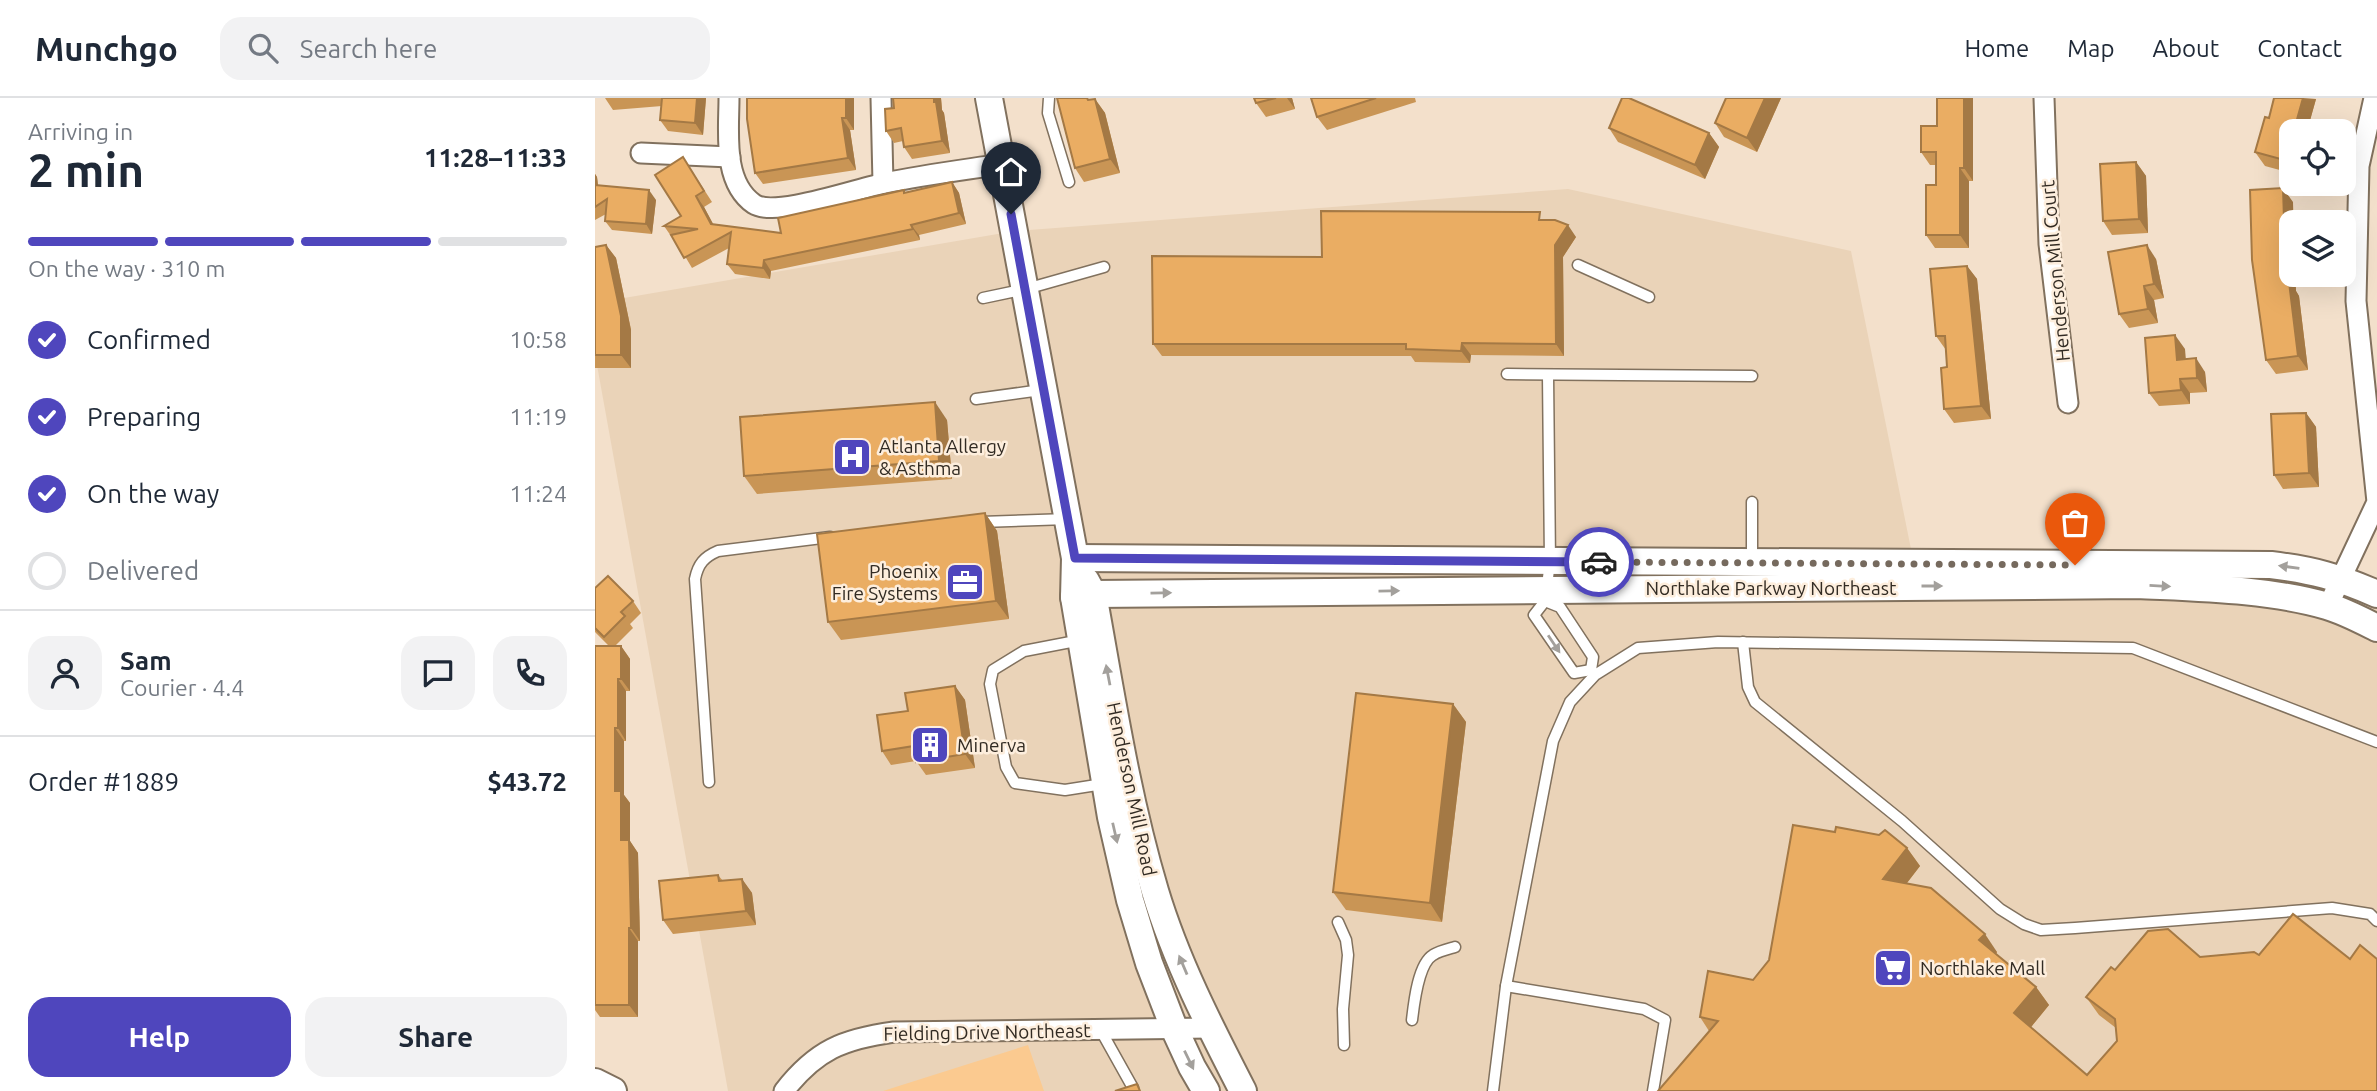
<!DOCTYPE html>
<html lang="en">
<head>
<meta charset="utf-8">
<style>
  :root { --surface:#fff; --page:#f2f2f3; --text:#1f2937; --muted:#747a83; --line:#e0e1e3; --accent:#4f46bd }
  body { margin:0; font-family:Ubuntu,sans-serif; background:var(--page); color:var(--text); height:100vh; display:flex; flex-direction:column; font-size:26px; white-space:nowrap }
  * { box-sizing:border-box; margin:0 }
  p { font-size:23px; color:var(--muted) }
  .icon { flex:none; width:38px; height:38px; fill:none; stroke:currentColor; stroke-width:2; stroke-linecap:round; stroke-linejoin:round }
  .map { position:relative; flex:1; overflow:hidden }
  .sheet { display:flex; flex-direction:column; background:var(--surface); width:595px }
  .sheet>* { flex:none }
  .fabs { position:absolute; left:1684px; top:21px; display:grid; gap:14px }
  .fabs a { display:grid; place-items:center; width:77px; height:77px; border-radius:14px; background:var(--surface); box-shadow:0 7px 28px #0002; font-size:35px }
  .pin { position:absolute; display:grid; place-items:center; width:60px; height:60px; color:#fff; margin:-72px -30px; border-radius:50% 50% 50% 0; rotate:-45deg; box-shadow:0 0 7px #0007 }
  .pin .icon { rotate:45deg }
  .courier { position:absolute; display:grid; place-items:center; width:70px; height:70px; margin:-35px; border:5px solid #4f46bd; border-radius:50%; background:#fff; color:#222; box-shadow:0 2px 9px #0007 }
  .summary em { font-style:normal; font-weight:700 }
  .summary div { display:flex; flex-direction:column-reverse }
  .summary { display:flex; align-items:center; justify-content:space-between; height:119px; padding:0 28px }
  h1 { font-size:46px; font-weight:700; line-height:52px }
  .bar { display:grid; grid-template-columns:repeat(4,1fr); gap:10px 7px; align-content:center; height:84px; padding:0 28px }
  .bar i { height:9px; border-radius:5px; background:var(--line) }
  .bar .selected { background:var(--accent) }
  .bar p { grid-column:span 4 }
  .line { display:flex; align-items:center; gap:18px; padding:0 28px; border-top:2px solid var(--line) }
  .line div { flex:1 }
  .round { display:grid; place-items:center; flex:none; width:74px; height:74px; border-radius:21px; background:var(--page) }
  ol { padding:0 28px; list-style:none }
  li { display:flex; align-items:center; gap:21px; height:77px }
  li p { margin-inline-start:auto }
  li .icon { padding:7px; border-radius:50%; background:var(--accent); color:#fff; stroke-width:4 }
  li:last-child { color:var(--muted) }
  li i { width:38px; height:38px; border:4px solid var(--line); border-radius:50% }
  .primary-button { display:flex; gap:14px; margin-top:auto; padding:14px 28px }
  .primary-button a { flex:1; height:80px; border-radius:21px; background:var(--accent); color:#fff; font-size:28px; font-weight:700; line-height:80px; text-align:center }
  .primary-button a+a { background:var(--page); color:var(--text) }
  header { display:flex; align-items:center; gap:42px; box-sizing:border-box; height:98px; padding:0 35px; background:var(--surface); border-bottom:2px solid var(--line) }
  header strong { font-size:33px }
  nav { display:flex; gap:38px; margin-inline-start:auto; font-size:24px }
  .search { width:490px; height:63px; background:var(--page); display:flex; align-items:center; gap:18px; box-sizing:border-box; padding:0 24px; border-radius:21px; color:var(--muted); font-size:26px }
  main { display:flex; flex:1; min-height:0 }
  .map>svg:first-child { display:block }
  .built { fill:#ead3b8 }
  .green { fill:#fbca90 }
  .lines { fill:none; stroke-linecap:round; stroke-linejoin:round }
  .lane-casing { stroke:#81715e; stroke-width:13 }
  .street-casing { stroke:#81715e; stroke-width:23 }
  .secondary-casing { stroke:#81715e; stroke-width:30 }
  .lane { stroke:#fff; stroke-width:10 }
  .street { stroke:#fff; stroke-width:19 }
  .secondary { stroke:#fff; stroke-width:26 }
  .wall { fill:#c99555 }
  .shaded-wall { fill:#a47945 }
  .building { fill:#eaad63; stroke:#a47945; stroke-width:2 }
  .oneway { fill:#a3a09c }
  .done { stroke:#766a5e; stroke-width:7; stroke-dasharray:0 12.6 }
  .route { stroke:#4f46bd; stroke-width:9 }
  .labels { text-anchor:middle; stroke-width:5; stroke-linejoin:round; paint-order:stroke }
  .street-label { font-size:19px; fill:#322b23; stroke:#fdeedd }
  .poi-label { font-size:19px; fill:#322b23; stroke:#fdeedd; text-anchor:start }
</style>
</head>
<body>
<header>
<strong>Munchgo</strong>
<div class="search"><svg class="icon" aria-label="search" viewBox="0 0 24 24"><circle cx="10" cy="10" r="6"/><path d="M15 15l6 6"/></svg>Search here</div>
<nav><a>Home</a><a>Map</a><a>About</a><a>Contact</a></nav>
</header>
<main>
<section class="sheet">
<div class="summary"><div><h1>2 min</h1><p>Arriving in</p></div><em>11:28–11:33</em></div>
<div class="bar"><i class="selected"></i><i class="selected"></i><i class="selected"></i><i></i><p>On the way · 310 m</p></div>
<ol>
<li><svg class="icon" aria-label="check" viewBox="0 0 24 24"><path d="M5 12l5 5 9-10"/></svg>Confirmed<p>10:58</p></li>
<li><svg class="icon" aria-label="check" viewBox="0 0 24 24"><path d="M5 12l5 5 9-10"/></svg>Preparing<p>11:19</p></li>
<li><svg class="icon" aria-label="check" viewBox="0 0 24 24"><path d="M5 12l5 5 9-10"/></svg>On the way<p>11:24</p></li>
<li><i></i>Delivered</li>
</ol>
<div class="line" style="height:126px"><a class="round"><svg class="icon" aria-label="person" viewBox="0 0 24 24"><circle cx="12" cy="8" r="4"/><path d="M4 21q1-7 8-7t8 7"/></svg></a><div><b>Sam</b><p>Courier · 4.4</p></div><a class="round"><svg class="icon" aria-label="chat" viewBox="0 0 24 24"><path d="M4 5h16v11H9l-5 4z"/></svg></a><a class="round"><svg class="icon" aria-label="phone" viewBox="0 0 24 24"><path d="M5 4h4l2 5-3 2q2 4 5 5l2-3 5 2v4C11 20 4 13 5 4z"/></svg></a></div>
<div class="line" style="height:91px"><div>Order #1889</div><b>$43.72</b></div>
<div class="primary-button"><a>Help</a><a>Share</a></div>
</section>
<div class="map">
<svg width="1782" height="993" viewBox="0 0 1782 993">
  <rect width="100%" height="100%" fill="#f3e0cb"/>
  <polygon class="built" points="973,91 1256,153 1319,466 1736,476 1782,499 1782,993 133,993 0,256 0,205 420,133"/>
  <polygon class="green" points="433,947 449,993 288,993"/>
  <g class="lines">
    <defs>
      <g id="lane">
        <polyline points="454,0 453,15 474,84"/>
        <polyline points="983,167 1054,199"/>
        <polyline points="388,200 431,191 509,169"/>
        <polyline points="912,276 1157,278"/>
        <polyline points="953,277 955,464 950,503 939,517 979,575 996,572"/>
        <polyline points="381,301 446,292"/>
        <polyline points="386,424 473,421"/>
        <polyline points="1157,463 1157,404"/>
        <polyline points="950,503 965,509 998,559 996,572 999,575"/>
        <polyline points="486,542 429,553 398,572 395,586 411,669 420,685 470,692 508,686"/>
        <polyline points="1148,544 1153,589 1160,604 1307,723 1405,811 1429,826 1446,832 1480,830 1737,810 1775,816 1782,823"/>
        <path d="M114,684L100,481C103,466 109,459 123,453L235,439"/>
        <polyline points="743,824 751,842 753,857 748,911 749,947"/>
        <polyline points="911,888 1049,911 1070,922 1058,993"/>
        <path d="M817,922C819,905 823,866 838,857C844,853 853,851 860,849"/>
        <polyline points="505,931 538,990"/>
        <polyline points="898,993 911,888 958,643 975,604 1000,577 1043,550 1123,544 1538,550 1782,644"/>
      </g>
      <g id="street">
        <path d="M134,0C134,33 127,84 159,106C180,120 263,90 290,85C328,77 368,72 407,66"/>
        <polyline points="286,0 288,85"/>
        <polyline points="1449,0 1454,146 1473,305"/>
        <polyline points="46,55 135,59"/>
        <polyline points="1733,508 1782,404 1761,203 1764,68 1779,0"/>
        <path d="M189,993C221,952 248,941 299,934L616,930"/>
      </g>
      <g id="secondary">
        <polyline points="394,0 480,460 479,499 516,719 535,802 554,865 579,930 597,969 611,993"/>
        <path d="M480,460L1676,467C1718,472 1743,479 1782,496"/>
        <path d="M491,483L498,496C516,595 531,696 560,793C581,863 615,929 648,993"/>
        <path d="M479,499L498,496L1542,487C1603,490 1674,491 1732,508C1749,513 1766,522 1782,530"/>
        <polyline points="0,984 18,993"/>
      </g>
    </defs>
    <use href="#lane" class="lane-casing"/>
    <use href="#street" class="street-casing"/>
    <use href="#secondary" class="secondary-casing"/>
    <use href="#lane" class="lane"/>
    <use href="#street" class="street"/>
    <use href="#secondary" class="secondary"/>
  </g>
  <g class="wall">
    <polygon points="10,0 111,0 108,37 73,33 65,22 67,8 18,12"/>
    <polygon points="259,0 259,32 255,32 261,72 168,86 160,75"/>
    <polygon points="298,0 346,0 347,12 349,15 355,55 317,61 309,49 308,43 299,45 291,33 299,10"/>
    <polygon points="462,0 500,1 510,15 525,75 489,84 480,70"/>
    <polygon points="659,0 697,0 700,11 671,19 661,5"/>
    <polygon points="716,0 820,0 821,4 732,32 722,19"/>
    <polygon points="1131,0 1186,0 1162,54 1129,39 1120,25"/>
    <polygon points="1378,0 1378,83 1374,83 1374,150 1340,150 1331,137 1341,87 1341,67 1335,67 1326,54 1342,28"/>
    <polygon points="1721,1 1712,33 1696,33 1696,75 1670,68 1660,54 1674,20"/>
    <polygon points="1014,30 1114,35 1124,49 1110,81 1023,44"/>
    <polygon points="88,59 117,104 109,109 118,126 186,135 309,92 311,95 357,84 364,95 371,126 324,137 325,142 176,173 175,181 140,176 132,166 134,150 97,170 78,138 76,138 69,128 86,118"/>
    <polygon points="1541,64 1551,78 1553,135 1517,137 1508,123"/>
    <polygon points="0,76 2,79 3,87 61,102 57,136 17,132 10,123 11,116 0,122"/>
    <polygon points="1698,104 1701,193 1704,198 1713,272 1681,276 1671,262"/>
    <polygon points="950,122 981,139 968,159 969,258 876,257 875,265 820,264 816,258 567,258 558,246 727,159"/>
    <polygon points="11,147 21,160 36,232 36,270 0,270 0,149"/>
    <polygon points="1561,161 1569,200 1559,202 1563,225 1534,230 1524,216"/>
    <polygon points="1372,168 1382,181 1396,321 1359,325 1349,311 1352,269 1351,252 1341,238"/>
    <polygon points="1590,251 1590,261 1610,274 1612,294 1595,295 1595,306 1564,308 1554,295"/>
    <polygon points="1711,315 1721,329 1724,389 1688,391 1679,377"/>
    <polygon points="352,322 357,381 162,396 149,378"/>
    <polygon points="390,415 402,433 414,521 246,542 233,524"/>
    <polygon points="0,490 38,503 46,515 35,526 38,530 20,548 26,548 35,561 35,593 31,593 31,643 29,643 29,697 35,705 35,743 43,755 45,843 43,843 43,919 5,919 0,912 0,548 14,548 0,534"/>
    <polygon points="360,588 370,602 380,670 331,677 321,663 296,667 287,653 313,613"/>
    <polygon points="858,606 871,624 847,824 751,812 738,794"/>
    <polygon points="1312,750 1325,768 1312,785 1402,854 1401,856 1441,889 1454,907 1436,929 1492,977 1522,943 1521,930 1504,917 1491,899 1520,872 1605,859 1664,857 1755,861 1782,993 1063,993 1114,933 1105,919 1158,882"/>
    <polygon points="123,777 128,783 147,781 157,795 161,827 78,836 68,822"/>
  </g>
  <g class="shaded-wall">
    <polygon points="102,0 111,0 108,37 100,25"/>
    <polygon points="251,0 259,0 259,32 251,20"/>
    <polygon points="339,0 346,0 347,12 349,15 355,55 347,43"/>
    <polygon points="692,0 697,0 700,11"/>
    <polygon points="1170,0 1186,0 1162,54 1152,40"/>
    <polygon points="1369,0 1378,0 1378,83 1369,70"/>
    <polygon points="1708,0 1721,1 1712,33 1702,33 1701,25"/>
    <polygon points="500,1 510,15 525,75 515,61"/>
    <polygon points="247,20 255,32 261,72 253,60"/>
    <polygon points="1114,35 1124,49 1110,81 1100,67"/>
    <polygon points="1541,64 1551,78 1553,135 1544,121"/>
    <polygon points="1365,70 1374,83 1374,150 1365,137"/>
    <polygon points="0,76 2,79 4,96 0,91"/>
    <polygon points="357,84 364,95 371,126 364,115"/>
    <polygon points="1688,90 1698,104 1698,124 1696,124 1696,177 1700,177 1701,193 1704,198 1713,272 1703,258 1691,184"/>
    <polygon points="54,92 61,102 57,136 51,126"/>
    <polygon points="101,98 109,109 124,137 116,126"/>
    <polygon points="316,127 324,137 325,142 318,131"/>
    <polygon points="973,127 981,139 968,159 969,258 961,246 960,147"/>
    <polygon points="11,147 21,160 36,232 36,270 26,257"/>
    <polygon points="1552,147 1561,161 1569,200 1559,186"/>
    <polygon points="169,162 176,173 175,181 168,170"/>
    <polygon points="1372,168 1382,181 1396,321 1386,308"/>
    <polygon points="1549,188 1559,202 1563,225 1553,211"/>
    <polygon points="1580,237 1590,251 1592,275 1582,262"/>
    <polygon points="867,245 876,257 875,265 866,253"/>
    <polygon points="1601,260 1610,274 1612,294 1602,280"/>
    <polygon points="1585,281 1595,295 1595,306 1586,292"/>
    <polygon points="340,304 352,322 357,381 344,363"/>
    <polygon points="1711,315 1721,329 1724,389 1714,375"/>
    <polygon points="390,415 402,433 414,521 401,503"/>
    <polygon points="26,548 35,561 35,593 26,581"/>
    <polygon points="23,581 31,593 31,643 23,630"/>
    <polygon points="360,588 370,602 380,670 370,656"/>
    <polygon points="858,606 871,624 847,824 835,805"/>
    <polygon points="20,630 29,643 29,697 35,705 35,743 43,755 45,843 36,830 20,693"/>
    <polygon points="1312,750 1325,768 1301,799 1288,781"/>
    <polygon points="147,781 157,795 161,827 151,813"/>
    <polygon points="34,830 43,843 43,919 34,907"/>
    <polygon points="1390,836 1402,854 1397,861 1384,842"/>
    <polygon points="1441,889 1454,907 1432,934 1419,915"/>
  </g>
  <g class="building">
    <polygon points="67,0 102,0 100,25 65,22"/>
    <polygon points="152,0 251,0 251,20 247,20 253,60 160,75 152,21"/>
    <polygon points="298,0 339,0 339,4 341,4 347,43 309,49 306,30 291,33 290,11 299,10"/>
    <polygon points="462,0 492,0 493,2 500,1 515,61 480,70"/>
    <polygon points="659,0 681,0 661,5"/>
    <polygon points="716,0 781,0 722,19"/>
    <polygon points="1027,0 1034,0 1114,35 1100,67 1014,30"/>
    <polygon points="1131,0 1170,0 1152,40 1120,25"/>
    <polygon points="1342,0 1369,0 1369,70 1365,70 1365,137 1331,137 1331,87 1341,87 1341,54 1326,54 1326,28 1342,28"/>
    <polygon points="1679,0 1708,0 1701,25 1704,25 1702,33 1696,33 1696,54 1693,63 1660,54 1670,19 1674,20"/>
    <polygon points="88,59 109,93 101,98 116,126 186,135 183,120 309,92 309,95 357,84 364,115 316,127 318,131 169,162 168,170 132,166 136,134 89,160 76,137 103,131 69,128 86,118 60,77"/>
    <polygon points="1541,64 1544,121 1508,123 1505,66"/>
    <polygon points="0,87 54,92 51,126 10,123 12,101 0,109"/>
    <polygon points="1688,90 1691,184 1694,184 1703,258 1671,262 1657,162 1655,92"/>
    <polygon points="726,113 945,114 944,122 960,122 973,127 960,147 961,246 867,245 866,253 811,251 811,246 558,246 557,158 727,159"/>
    <polygon points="11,147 26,218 26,257 0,257 0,149"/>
    <polygon points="1552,147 1559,186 1549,188 1553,211 1524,216 1513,154"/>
    <polygon points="1372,168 1386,308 1349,311 1346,270 1352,269 1350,238 1341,238 1335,171"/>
    <polygon points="1580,237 1582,262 1601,260 1602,280 1585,281 1586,292 1554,295 1550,240"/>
    <polygon points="340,304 344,363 149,378 145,319"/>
    <polygon points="1711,315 1714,375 1679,377 1676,316"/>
    <polygon points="390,415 401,503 233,524 222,436"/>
    <polygon points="13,478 38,503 26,514 30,518 9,539 0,530 0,490"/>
    <polygon points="0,548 26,548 26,581 23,581 23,630 20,630 20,693 26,693 26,742 34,742 36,830 34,830 34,907 0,907"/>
    <polygon points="360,588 370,656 321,664 319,648 287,653 282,617 313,613 310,595"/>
    <polygon points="761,595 858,606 835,805 738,794"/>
    <polygon points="1198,727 1240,734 1241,729 1284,737 1290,732 1312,750 1288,781 1336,790 1390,836 1384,842 1441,889 1419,915 1492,977 1522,943 1520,921 1491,899 1516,869 1520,872 1553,833 1573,831 1605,859 1659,854 1664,857 1698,816 1755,861 1765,847 1782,861 1782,993 1063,993 1123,923 1105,919 1113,873 1158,882 1174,862"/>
    <polygon points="123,777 124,783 147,781 151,813 68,822 64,783"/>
    <polygon points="542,986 545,993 520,993"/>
  </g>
  <defs><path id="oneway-solid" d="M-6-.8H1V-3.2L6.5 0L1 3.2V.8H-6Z" transform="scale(1.75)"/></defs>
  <g class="oneway">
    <use href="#oneway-solid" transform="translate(1694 469) rotate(-172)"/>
    <use href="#oneway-solid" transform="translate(1337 488)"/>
    <use href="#oneway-solid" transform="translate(1565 488) rotate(3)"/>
    <use href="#oneway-solid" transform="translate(794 493) rotate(-1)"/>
    <use href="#oneway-solid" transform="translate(566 495) rotate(-1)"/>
    <use href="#oneway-solid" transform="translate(959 546) rotate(56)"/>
    <use href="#oneway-solid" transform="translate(513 577) rotate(-101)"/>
    <use href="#oneway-solid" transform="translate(520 735) rotate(77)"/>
    <use href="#oneway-solid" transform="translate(588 867) rotate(-113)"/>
    <use href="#oneway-solid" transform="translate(594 962) rotate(64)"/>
  </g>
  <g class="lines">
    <polyline class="done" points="1004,464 1480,467"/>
    <polyline class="route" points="416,116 480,460 1004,464"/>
  </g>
  <defs>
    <symbol id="hospital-square" viewBox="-11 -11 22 22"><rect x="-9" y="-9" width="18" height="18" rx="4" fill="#4f46bd" stroke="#fdeedd"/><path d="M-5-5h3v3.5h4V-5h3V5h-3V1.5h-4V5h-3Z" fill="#fff"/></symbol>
    <symbol id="office-square" viewBox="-11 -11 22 22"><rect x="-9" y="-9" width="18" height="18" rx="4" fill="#4f46bd" stroke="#fdeedd"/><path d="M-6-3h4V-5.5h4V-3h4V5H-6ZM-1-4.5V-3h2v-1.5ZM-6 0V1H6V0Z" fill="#fff"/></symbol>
    <symbol id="building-square" viewBox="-11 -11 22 22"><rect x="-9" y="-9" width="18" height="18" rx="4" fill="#4f46bd" stroke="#fdeedd"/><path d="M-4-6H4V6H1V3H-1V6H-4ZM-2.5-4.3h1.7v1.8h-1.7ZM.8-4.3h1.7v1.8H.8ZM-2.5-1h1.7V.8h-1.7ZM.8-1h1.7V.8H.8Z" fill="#fff"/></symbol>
    <symbol id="supermarket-square" viewBox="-11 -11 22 22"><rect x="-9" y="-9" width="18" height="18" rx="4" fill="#4f46bd" stroke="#fdeedd"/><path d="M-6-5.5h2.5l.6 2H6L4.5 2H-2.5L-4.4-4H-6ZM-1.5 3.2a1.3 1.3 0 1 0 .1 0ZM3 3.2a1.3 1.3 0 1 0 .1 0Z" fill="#fff"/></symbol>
  </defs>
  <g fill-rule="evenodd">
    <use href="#hospital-square" x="235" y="337" width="44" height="44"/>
    <use href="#office-square" x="348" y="462" width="44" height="44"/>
    <use href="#building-square" x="313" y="625" width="44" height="44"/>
    <use href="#supermarket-square" x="1276" y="848" width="44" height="44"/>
  </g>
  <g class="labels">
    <g class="street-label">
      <text transform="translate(1460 173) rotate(-95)" y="7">Henderson Mill Court</text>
      <text x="1176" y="497">Northlake Parkway Northeast</text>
      <text transform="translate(537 691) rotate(78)" y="7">Henderson Mill Road</text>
      <text transform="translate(392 934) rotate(-1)" y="7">Fielding Drive Northeast</text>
    </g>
    <g class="poi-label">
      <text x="284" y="355">Atlanta Allergy<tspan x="284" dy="22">&amp; Asthma</tspan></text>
      <text x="343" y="480" text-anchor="end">Phoenix<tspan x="343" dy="22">Fire Systems</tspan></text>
      <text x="362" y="654">Minerva</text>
      <text x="1325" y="877">Northlake Mall</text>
    </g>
  </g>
</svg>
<div class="fabs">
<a><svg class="icon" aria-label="locate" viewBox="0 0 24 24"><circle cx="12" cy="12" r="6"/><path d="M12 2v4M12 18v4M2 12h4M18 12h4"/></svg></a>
<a><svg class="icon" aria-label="layers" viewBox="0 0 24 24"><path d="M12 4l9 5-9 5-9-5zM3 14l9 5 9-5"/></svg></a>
</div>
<div class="pin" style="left:1480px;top:467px;background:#ea580c"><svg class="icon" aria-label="bag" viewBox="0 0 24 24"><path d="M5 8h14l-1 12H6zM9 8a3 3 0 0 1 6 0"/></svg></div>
<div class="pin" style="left:416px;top:116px;background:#1f2937"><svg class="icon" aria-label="home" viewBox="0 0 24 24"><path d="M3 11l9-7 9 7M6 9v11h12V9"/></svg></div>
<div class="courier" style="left:1004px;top:464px"><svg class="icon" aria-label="car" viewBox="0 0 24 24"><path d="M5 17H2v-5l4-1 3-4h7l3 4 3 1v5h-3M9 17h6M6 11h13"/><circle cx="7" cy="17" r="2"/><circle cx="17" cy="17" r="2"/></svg></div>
</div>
</main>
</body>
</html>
